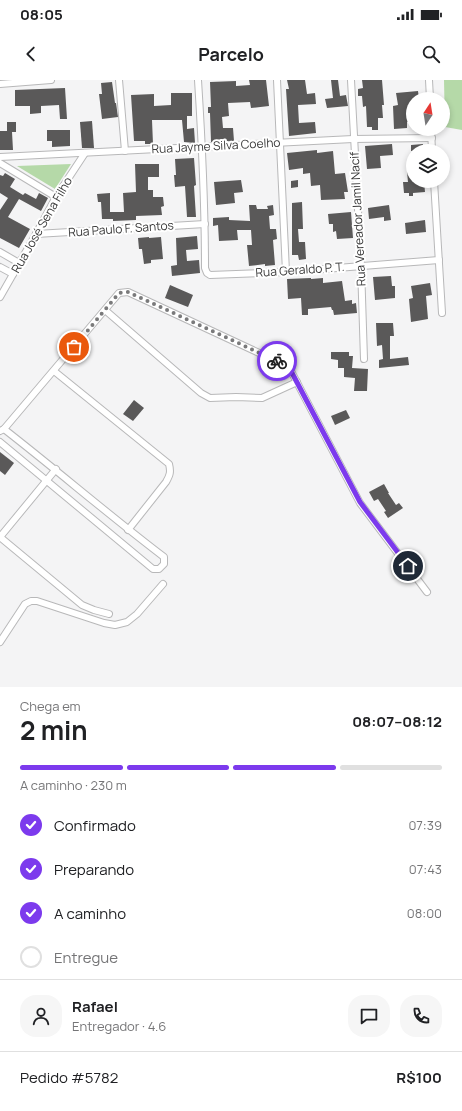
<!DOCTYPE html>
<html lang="pt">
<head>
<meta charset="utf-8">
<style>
  :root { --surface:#fff; --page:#f6f6f6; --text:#202124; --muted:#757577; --line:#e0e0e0; --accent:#7c3aed }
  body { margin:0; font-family:Manrope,sans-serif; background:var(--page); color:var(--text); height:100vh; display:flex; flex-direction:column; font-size:15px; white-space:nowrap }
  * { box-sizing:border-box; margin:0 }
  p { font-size:13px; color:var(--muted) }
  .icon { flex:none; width:22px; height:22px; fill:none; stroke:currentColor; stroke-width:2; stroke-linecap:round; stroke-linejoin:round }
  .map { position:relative; height:607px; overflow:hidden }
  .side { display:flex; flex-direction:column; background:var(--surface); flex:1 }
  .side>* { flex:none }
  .needle { width:26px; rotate:12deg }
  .buttons { position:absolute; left:406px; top:12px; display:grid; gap:8px }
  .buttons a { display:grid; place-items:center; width:44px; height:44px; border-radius:50%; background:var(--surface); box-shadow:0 2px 6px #0003; font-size:20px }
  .pin { position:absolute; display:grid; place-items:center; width:34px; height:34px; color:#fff; margin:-17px; border:2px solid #fff; border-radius:50%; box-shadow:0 1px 4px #0007 }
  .courier { position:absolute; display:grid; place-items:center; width:40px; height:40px; margin:-20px; border:3px solid #7c3aed; border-radius:50%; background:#fff; color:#222; box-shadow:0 1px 5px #0007 }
  .headline em { font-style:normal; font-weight:700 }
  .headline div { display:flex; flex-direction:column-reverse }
  .headline { display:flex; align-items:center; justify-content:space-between; height:68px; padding:0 20px }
  h1 { font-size:26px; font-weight:700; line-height:30px }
  .bar { display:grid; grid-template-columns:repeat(4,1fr); gap:6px 4px; align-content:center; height:48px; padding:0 20px }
  .bar i { height:5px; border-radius:3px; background:var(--line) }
  .bar .selected { background:var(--accent) }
  .bar p { grid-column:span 4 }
  .line { display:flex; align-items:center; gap:10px; padding:0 20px; border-top:1px solid var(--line) }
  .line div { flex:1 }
  .round { display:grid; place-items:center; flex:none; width:42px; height:42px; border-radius:16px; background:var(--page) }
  ol { padding:0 20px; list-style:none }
  li { display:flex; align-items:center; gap:12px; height:44px }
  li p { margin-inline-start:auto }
  li .icon { padding:4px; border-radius:50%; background:var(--accent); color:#fff; stroke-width:4 }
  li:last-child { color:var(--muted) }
  li i { width:22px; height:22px; border:2px solid var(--line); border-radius:50% }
  .status { display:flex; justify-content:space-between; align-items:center; height:28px; padding:0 20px; background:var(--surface); direction:ltr }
  .status svg { height:11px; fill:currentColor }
  header { display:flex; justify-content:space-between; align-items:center; height:52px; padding:0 20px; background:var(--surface); font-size:18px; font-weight:700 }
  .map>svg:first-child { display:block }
  .green { fill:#b5d9a8 }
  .building { fill:#5a5959 }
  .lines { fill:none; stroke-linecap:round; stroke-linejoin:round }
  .street-casing { stroke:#b8b8b9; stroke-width:8 }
  .street { stroke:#fff; stroke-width:6 }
  .done { stroke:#7a7a7b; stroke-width:4; stroke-dasharray:0 7.2 }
  .route { stroke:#7c3aed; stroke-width:5 }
  .labels { text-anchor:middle; stroke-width:4; stroke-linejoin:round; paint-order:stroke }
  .street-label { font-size:12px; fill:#393939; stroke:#fff }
</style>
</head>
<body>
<div class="status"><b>08:05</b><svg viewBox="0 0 49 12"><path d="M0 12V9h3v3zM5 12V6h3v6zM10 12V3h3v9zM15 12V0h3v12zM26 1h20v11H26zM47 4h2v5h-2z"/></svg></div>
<header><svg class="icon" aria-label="back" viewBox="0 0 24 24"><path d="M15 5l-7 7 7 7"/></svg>Parcelo<svg class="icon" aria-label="search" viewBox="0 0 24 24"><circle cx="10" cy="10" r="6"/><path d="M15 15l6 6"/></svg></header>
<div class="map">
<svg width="462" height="607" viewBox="0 0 462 607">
  <rect width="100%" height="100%" fill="#f4f4f5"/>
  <g class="green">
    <polygon points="444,0 462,0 462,50 445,47"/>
    <polygon points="71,84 55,109 17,86"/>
  </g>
  <g class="building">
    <polygon points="249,0 266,0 269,26 251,28 250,22 228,23 229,36 222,37 223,48 233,48 234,61 211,62 210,33 208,33 208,27 211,27 210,2 236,1 236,6 250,5"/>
    <polygon points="287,0 305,0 307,14 315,13 316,24 298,25 299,43 315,42 316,53 289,56 286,9 289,9"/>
    <polygon points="331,0 338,0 340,16 346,15 348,26 327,28 325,19 333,18"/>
    <polygon points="362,0 382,0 384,25 382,25 383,38 378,38 378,50 372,50 372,47 367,47 366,26 363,27 362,16 358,16 358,9 363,8"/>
    <polygon points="112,2 115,23 116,23 118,37 102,39 99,14 102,14 101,3"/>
    <polygon points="65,8 67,39 60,39 59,25 41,26 41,33 30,34 30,26 15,26 15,10"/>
    <polygon points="418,11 419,19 413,19 413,42 407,42 407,48 394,49 393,26 398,25 396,13"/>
    <polygon points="171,13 192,13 192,36 187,36 187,49 194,48 195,63 184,62 182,40 152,40 153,64 145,64 145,61 134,61 131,15 154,14 154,26 171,25"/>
    <polygon points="92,41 94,68 82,68 80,42"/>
    <polygon points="7,42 16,42 16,52 12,52 13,70 0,70 0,51 7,51"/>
    <polygon points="47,50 70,50 70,66 52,67 52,61 47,61"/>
    <polygon points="392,64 393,75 380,76 381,88 367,89 365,66"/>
    <polygon points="423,64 423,71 411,71 411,65"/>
    <polygon points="317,70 317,73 333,71 335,94 345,93 348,112 344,112 345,119 321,120 320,105 311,106 310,93 303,94 303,88 289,90 287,73"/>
    <polygon points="194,78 196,105 194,106 196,137 187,137 185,106 175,107 174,95 176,95 175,79"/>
    <polygon points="135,84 159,84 159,97 148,97 148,110 153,110 153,117 163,117 164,126 161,127 162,135 136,136 136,140 113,141 113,139 102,139 101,122 98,122 97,114 110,113 110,132 124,132 123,113 136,112"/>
    <polygon points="413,91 413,101 424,101 425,112 413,113 413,116 409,116 409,113 404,113 403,102 408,102 407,92"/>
    <polygon points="5,93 15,99 10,107 23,115 25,113 36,119 39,113 48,118 41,131 19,119 8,137 30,149 19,168 0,158 0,130 8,118 0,113 0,95 3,96"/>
    <polygon points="241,100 243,112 234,113 235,123 216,125 214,102"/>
    <polygon points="298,100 298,107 291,108 291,101"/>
    <polygon points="302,122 303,149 298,149 299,162 305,162 306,179 299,180 298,175 292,175 292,123"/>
    <polygon points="249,125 256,125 257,129 268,129 267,126 273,125 274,135 269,136 270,149 276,149 277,159 273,160 275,185 265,186 265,184 249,186 247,165 252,165 251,150 237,150 238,160 219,161 218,145 213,146 213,138 229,137 229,140 250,141"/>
    <polygon points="389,125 391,140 384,141 384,137 369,139 368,128"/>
    <polygon points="351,132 353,158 337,159 336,151 333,152 333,144 329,144 328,134"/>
    <polygon points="425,140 426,152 406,154 405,143"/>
    <polygon points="197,156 198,169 186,170 187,181 199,180 200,193 172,196 171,186 177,185 176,158"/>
    <polygon points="149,157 149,158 161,157 163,179 151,180 151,183 144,184 142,169 139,169 138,158"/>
    <polygon points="391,196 392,206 395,206 395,218 375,220 373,197"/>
    <polygon points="311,198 311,199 323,198 323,203 342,201 345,221 352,220 352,224 356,223 357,233 334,235 333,230 332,230 331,227 308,229 308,235 302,235 301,218 288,219 287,199"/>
    <polygon points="430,203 432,215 426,216 428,239 411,242 409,219 413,218 411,206"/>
    <polygon points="170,205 193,215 188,227 165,218"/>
    <polygon points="376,243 393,243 394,256 390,256 390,279 408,277 409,285 379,288 379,280 383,279 382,265 377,266"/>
    <polygon points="331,272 349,272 349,276 353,276 352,288 368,289 367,311 354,311 355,298 344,297 344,288 338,288 338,280 331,279"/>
    <polygon points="134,320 144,328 133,341 123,334"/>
    <polygon points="346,330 350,338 335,345 331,336"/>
    <polygon points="0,372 14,383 5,395 0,391"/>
    <polygon points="384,404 389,413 388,413 396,425 399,423 403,428 388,438 384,432 386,431 378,419 374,421 369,412"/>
  </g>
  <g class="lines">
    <defs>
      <g id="street">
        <polyline points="119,0 125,71"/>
        <path d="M198,0C202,63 205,125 205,188L207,193L210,195L286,192L439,180"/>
        <polyline points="277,0 286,192"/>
        <polyline points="351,0 361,186 364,279"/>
        <polyline points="429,0 430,19"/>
        <polyline points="0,4 51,0"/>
        <polyline points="431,49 432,71"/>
        <polyline points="0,77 353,59 432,58"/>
        <polyline points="0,83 56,117"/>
        <polyline points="434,101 442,233"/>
        <polyline points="36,154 205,144"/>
        <polyline points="0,172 19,183"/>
        <polyline points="0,187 13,194"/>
        <polyline points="0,217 36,154 56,117 85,73"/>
        <polyline points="105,230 201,313 210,318 236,317 262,318 297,302"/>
        <path d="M54,291L169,384C171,392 170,395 166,402L128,450"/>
        <polyline points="0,351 4,349 119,213 128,212 285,285 291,291 360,423 427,512"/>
        <path d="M0,362L153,489H159L164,484V477C110,436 58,391 4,349"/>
        <polyline points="56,389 0,457 82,525 94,530 109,534"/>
        <polyline points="0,562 25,524 31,521 37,521 104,543 115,545 127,542 137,534 163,504"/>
      </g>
    </defs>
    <use href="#street" class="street-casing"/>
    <use href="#street" class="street"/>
  </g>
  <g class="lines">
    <polyline class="done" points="74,267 119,213 128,212 277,281"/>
    <polyline class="route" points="277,281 285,286 291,291 360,422 408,486"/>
  </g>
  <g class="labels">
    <g class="street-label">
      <text transform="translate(216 66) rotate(-3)" y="4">Rua Jayme Silva Coelho</text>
      <text transform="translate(358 139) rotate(-93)" y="4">Rua Vereador Jamil Nacif</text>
      <text transform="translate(42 145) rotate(-60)" y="4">Rua José Sena Filho</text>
      <text transform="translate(121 149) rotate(-4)" y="4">Rua Paulo F. Santos</text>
      <text transform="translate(300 190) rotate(-4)" y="4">Rua Geraldo P. T.</text>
    </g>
  </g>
</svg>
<div class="buttons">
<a><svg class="needle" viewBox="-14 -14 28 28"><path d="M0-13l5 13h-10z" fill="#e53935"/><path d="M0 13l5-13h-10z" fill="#757577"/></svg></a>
<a><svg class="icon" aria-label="layers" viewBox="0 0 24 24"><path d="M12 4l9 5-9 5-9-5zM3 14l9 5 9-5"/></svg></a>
</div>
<div class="pin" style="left:74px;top:267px;background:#ea580c"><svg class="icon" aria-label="bag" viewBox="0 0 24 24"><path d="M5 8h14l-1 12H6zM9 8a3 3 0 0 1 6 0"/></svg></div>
<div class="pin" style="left:408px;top:486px;background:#1f2937"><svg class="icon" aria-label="home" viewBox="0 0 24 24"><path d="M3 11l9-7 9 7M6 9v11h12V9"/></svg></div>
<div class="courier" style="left:277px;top:281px"><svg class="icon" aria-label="bike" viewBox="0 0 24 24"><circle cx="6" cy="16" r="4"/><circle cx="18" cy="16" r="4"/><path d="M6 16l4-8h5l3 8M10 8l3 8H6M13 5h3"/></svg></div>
</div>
<section class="side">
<div class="headline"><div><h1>2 min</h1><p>Chega em</p></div><em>08:07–08:12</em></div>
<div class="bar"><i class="selected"></i><i class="selected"></i><i class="selected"></i><i></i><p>A caminho · 230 m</p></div>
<ol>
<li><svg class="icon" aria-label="check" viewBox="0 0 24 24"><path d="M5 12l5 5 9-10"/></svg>Confirmado<p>07:39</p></li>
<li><svg class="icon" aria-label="check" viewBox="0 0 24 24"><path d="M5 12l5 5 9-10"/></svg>Preparando<p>07:43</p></li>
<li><svg class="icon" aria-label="check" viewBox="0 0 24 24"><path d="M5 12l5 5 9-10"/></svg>A caminho<p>08:00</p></li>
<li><i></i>Entregue</li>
</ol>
<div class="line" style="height:72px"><a class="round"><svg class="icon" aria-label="person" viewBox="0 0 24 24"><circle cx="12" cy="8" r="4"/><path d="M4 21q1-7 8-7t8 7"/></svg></a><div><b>Rafael</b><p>Entregador · 4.6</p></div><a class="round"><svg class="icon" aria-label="chat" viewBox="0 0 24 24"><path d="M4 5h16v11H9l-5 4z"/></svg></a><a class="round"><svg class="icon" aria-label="phone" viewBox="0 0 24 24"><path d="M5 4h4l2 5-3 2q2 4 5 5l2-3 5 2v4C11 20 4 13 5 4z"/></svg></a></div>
<div class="line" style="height:52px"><div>Pedido #5782</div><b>R$100</b></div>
</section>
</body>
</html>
